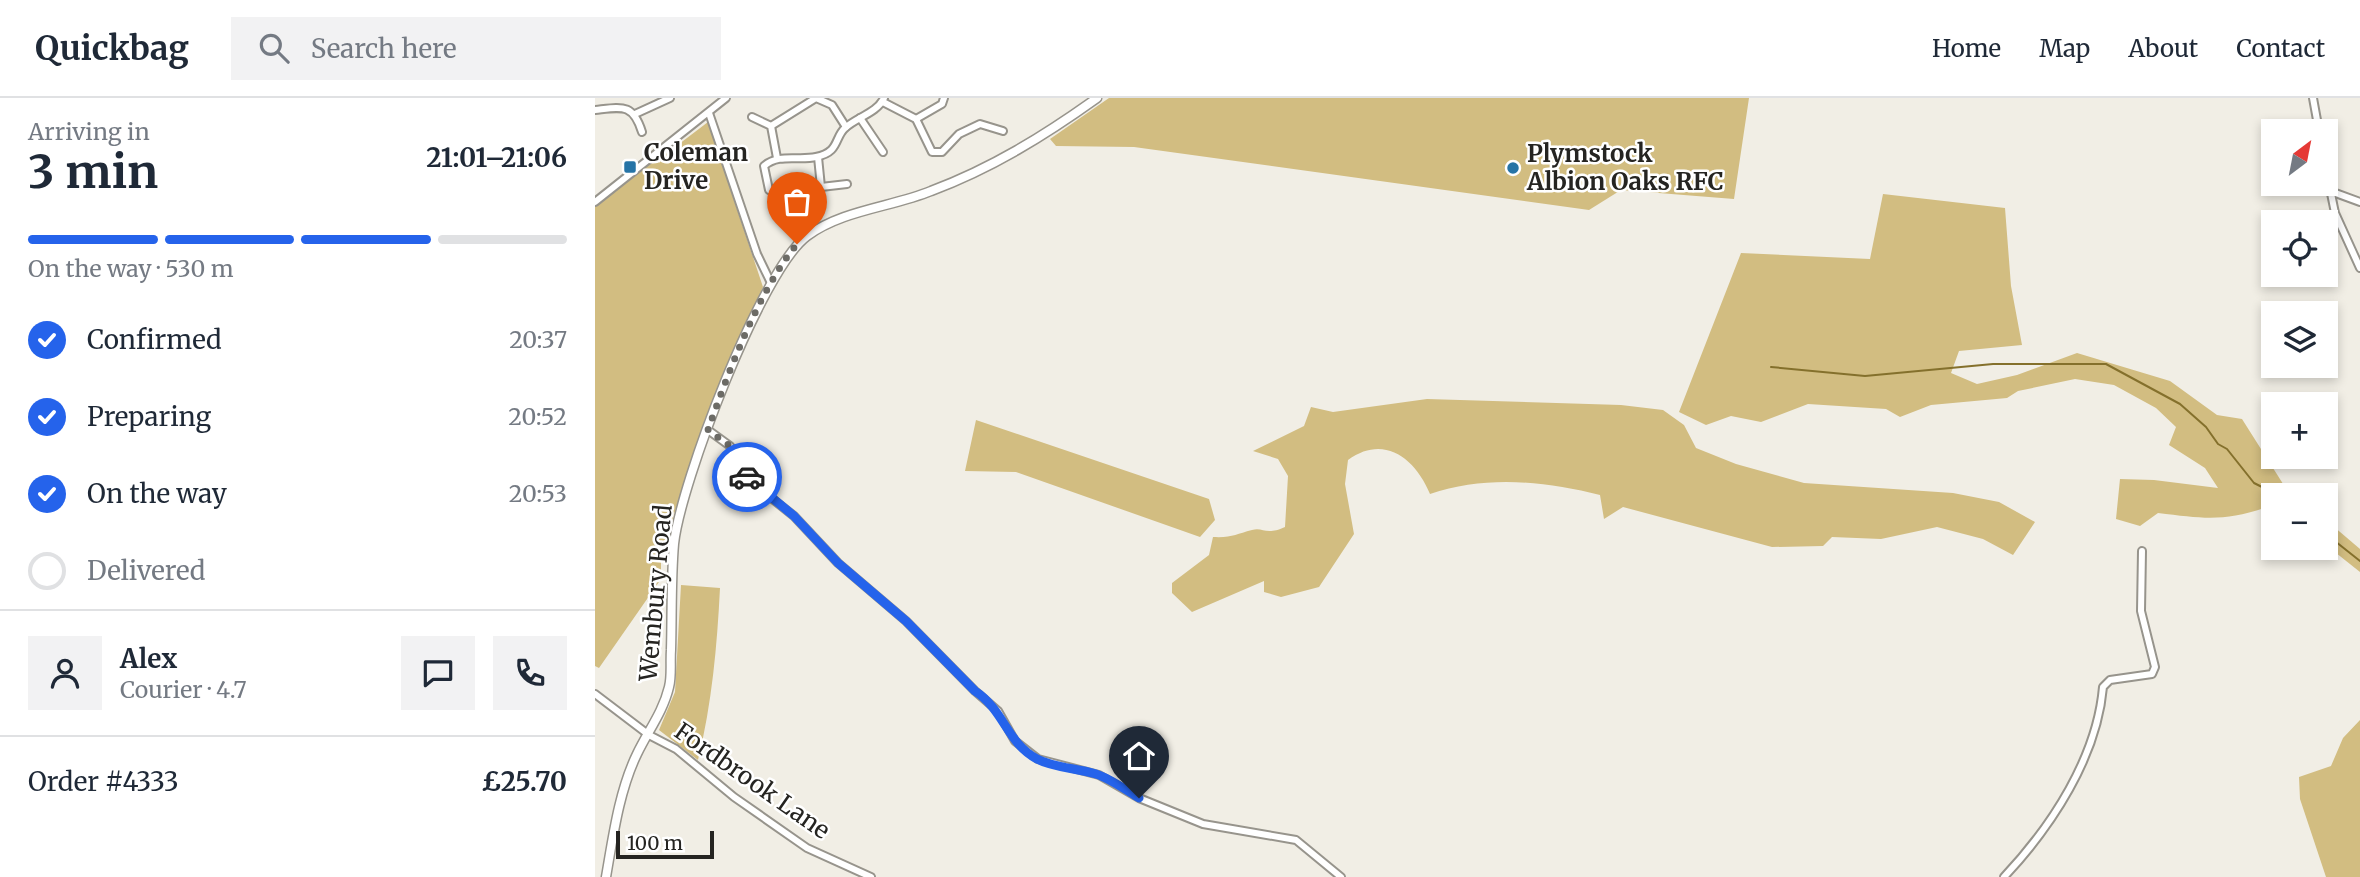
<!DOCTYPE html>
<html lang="en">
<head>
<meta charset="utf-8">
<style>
  :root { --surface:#fff; --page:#f2f2f3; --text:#1f2937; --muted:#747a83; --line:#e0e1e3; --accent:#2563eb }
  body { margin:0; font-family:Merriweather,serif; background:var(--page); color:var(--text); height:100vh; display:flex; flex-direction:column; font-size:26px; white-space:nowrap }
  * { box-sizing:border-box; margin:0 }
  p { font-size:23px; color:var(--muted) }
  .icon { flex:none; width:38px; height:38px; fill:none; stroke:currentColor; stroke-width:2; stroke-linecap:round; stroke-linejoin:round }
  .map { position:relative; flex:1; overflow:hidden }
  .sheet { display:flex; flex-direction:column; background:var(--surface); width:595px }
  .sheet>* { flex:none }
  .needle { width:46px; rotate:32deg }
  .buttons { position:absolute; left:1666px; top:21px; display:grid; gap:14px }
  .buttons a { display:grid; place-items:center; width:77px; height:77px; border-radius:0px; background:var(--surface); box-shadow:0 4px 10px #0003; font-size:35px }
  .scale { position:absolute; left:21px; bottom:18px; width:98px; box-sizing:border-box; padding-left:7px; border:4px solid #252421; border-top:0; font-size:19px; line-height:24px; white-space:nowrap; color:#252421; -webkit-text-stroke:5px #fff; paint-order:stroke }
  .pin { position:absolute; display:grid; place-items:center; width:60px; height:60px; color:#fff; margin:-72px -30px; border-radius:50% 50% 50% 0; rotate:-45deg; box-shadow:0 0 7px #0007 }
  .pin .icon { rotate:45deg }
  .courier { position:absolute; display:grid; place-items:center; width:70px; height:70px; margin:-35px; border:5px solid #2563eb; border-radius:50%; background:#fff; color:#222; box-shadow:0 2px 9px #0007 }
  .summary em { font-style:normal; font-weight:700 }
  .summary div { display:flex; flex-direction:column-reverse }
  .summary { display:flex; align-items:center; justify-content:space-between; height:119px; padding:0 28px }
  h1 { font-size:46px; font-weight:700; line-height:52px }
  .bar { display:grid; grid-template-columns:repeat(4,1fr); gap:10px 7px; align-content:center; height:84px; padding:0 28px }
  .bar i { height:9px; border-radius:5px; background:var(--line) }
  .bar .active { background:var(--accent) }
  .bar p { grid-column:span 4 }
  .line { display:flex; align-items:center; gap:18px; padding:0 28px; border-top:2px solid var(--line) }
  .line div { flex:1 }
  .round { display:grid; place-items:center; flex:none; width:74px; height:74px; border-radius:0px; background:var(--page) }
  ol { padding:0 28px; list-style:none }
  li { display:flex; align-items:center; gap:21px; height:77px }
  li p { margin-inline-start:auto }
  li .icon { padding:7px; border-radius:50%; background:var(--accent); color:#fff; stroke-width:4 }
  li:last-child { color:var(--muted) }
  li i { width:38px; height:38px; border:4px solid var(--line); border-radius:50% }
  header { display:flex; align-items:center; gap:42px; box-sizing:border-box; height:98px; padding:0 35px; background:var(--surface); border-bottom:2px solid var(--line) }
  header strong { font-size:33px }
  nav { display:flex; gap:38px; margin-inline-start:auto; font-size:24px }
  .search { width:490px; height:63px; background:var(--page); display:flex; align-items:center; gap:18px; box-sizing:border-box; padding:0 24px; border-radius:0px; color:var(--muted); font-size:26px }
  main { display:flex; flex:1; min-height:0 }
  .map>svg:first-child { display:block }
  .green { fill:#d2bd81 }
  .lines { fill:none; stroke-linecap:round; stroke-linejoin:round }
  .stream { stroke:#84702c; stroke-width:2 }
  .minor-casing { stroke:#97948c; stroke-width:10 }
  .tertiary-casing { stroke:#97948c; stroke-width:11 }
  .minor { stroke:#fff; stroke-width:6 }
  .tertiary { stroke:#fff; stroke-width:8 }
  .done { stroke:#6c6b66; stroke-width:7; stroke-dasharray:0 12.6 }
  .route { stroke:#2563eb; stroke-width:9 }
  .poi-dot { fill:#2674a6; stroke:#fff; stroke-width:2.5 }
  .labels { text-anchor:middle; stroke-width:5; stroke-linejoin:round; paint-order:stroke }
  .poi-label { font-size:24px; font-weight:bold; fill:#252421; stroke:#fff; text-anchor:start }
  .street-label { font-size:24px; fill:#252421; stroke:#fff }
</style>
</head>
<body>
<header>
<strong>Quickbag</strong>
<div class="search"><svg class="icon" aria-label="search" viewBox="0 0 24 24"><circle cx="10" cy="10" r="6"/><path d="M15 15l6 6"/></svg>Search here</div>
<nav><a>Home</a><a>Map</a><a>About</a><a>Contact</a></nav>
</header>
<main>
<section class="sheet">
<div class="summary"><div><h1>3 min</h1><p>Arriving in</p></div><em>21:01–21:06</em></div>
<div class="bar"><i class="active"></i><i class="active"></i><i class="active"></i><i></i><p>On the way · 530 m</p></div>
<ol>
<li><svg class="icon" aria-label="check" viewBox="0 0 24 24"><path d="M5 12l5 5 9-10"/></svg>Confirmed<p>20:37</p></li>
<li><svg class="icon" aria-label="check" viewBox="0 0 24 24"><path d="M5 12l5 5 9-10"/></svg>Preparing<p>20:52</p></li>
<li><svg class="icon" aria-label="check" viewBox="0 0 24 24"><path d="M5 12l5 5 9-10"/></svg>On the way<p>20:53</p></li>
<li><i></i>Delivered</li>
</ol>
<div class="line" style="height:126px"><a class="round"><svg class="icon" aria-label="person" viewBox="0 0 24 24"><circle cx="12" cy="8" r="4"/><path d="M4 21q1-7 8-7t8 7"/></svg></a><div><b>Alex</b><p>Courier · 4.7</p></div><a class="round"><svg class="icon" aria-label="chat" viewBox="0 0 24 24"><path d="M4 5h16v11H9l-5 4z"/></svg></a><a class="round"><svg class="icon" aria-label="phone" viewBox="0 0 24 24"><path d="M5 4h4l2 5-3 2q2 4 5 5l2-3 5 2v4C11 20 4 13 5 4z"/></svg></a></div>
<div class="line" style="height:91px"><div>Order #4333</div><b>£25.70</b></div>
</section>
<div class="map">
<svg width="1765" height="779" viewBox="0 0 1765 779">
  <rect width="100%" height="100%" fill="#f1eee5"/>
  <g class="green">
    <polygon points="514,0 1154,0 1139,101 1026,92 994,112 539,49 461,48 455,41"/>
    <polygon points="113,24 168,189 110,321 66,456 66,481 4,570 0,568 0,108 62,55 67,59"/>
    <path d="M1288,96L1410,110L1416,188L1427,247L1364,253L1356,275L1382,286L1422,277L1482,255L1575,283L1622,317L1647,321L1690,389L1700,397H1678V407C1631,424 1612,421 1563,415L1545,428L1521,421L1525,381L1559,382L1623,390L1610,370L1574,347L1581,329L1561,310L1519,287L1480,281L1423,293L1412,300L1336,307L1305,319L1291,311L1213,306L1166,324L1136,318L1111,327L1084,314L1146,155L1275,161Z"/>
    <path d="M832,301L1026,307L1068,312L1089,327L1101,350L1141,366L1209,385L1358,395L1404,404L1440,424L1418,457L1388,441L1342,429L1286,441L1237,439L1228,448L1177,449L1028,409L1009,421L1005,397C949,383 891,377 835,396C820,360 789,336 753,362L750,386L759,436L724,489L686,499L669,494V483L597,514L577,495V485L614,457L618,439C637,440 641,436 657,432C669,429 670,438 690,429L693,378L683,361L658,353L709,328L716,309L738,314Z"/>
    <polygon points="381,322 614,401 620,422 605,439 421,374 370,373"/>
    <polygon points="1731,422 1765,451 1765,474 1731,447"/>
    <path d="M86,487L125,490C122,549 117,605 103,662L64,632L80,594Z"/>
    <polygon points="1765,622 1765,779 1731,779 1705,701 1704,679 1736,668 1748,640"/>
  </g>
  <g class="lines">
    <g class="stream">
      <polyline points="1176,269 1270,278 1398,266 1511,266 1585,306 1611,329 1623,346 1632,351 1659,385 1669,390"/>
      <polyline points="1679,395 1683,397"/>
      <polyline points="1731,436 1765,463"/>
    </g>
    <defs>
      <g id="minor">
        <polyline points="1718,0 1724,33"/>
        <polyline points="288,4 321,21 337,54 347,54 364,36 385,26 408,33"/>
        <path d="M0,12C27,9 38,5 47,34"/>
        <polyline points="114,15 162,156 176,185"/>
        <polyline points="40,16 75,0"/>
        <polyline points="157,19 176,28 182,60"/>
        <polyline points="265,20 288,54"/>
        <polyline points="321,21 347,6 349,0"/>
        <polyline points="176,28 221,0 237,7 251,29"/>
        <polyline points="1731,71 1740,115 1765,170"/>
        <polyline points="226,89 252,86"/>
        <polyline points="1735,93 1765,104"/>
        <polyline points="189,99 198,93 226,89 223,59"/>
        <polyline points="0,104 131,0"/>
        <path d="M193,109L189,99L174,92L169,68C184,55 203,63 221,59C245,54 239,40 250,30C262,19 282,15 289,0"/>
        <polyline points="113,332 135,348 155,383 199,418 243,465 311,523 380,593 403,613 420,643 443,661 504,677 544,700 608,726 701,742 746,779"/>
        <polyline points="0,596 54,637 81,651 139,699 212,750 276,779"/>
        <path d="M1409,779C1457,728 1502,659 1508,589L1515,582L1557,576L1560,569L1546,513L1547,453"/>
      </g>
      <path id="tertiary" d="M11,779C18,739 24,693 42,656C53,633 68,614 74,589C77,578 75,564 76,552C77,517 76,481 79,446C85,387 166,172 212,138C247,112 297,109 336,93C397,70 449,38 502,0"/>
    </defs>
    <use href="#minor" class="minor-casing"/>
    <use href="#tertiary" class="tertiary-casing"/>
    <use href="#minor" class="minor"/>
    <use href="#tertiary" class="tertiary"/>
  </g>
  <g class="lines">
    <path class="done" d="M152,379L135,348L113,332C133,275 164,192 202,146"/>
    <path class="route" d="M152,379L199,418L243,465L311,523L380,593C409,612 412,645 442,661C459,670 482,670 501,676C516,681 531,692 544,700"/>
  </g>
  <g class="poi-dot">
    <rect x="28" y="62" width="14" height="14" rx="3.5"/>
    <circle cx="918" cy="70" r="7"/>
  </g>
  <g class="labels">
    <g class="poi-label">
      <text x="49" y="63">Coleman<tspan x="49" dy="28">Drive</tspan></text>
      <text x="932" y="64">Plymstock<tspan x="932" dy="28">Albion Oaks RFC</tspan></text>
    </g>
    <g class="street-label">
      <text transform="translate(61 495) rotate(-85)" y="8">Wembury Road</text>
      <text transform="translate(157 683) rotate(35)" y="8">Fordbrook Lane</text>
    </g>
  </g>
</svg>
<div class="buttons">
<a><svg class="needle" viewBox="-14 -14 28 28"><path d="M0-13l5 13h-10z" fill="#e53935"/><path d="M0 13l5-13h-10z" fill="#747a83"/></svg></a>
<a><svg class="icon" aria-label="locate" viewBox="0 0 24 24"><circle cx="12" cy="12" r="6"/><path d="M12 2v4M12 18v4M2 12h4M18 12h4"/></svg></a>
<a><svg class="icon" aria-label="layers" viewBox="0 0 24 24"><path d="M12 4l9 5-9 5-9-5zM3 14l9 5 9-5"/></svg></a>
<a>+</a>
<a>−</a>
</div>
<div class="scale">100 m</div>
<div class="pin" style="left:202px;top:146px;background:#ea580c"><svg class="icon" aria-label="bag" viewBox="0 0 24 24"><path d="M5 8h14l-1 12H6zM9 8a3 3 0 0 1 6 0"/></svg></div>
<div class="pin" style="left:544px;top:700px;background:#1f2937"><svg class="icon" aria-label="home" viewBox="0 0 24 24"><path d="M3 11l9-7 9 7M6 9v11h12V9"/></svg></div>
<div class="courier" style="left:152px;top:379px"><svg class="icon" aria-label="car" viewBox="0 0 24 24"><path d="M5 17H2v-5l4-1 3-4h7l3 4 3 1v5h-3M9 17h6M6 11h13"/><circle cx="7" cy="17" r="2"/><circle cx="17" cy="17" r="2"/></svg></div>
</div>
</main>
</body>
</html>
